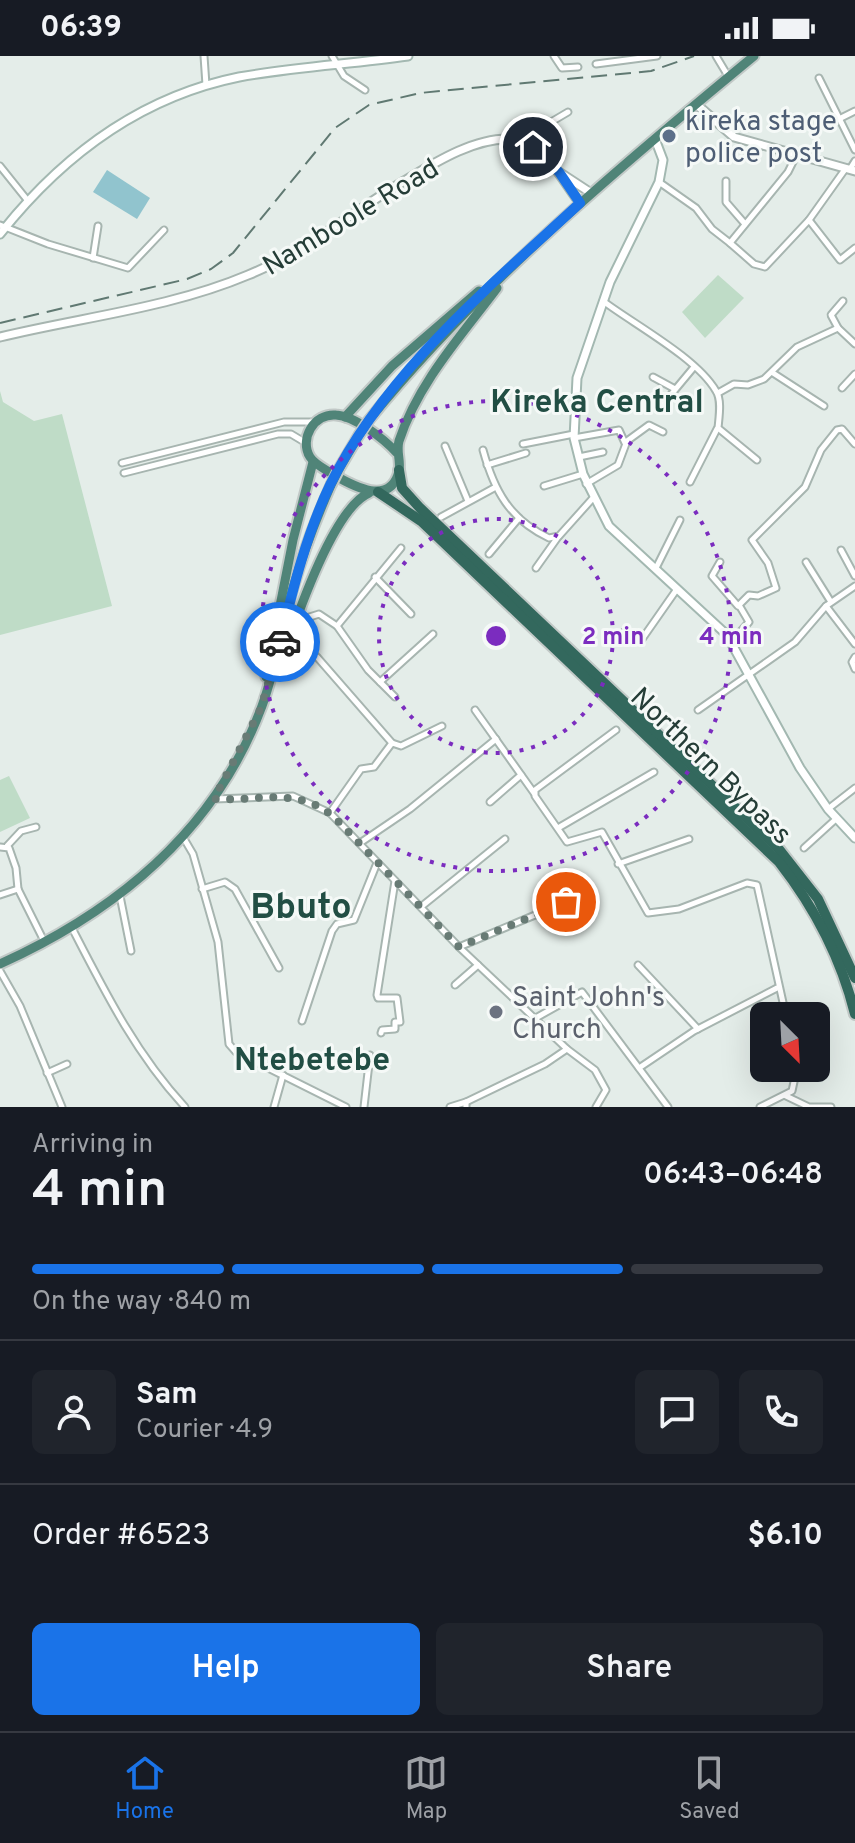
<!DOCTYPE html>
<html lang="en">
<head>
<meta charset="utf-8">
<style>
  :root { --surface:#171b24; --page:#20242c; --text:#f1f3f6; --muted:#9ea1a6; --line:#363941; --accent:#1a73e8 }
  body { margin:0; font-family:Overpass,sans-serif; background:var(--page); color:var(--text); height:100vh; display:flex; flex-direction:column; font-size:30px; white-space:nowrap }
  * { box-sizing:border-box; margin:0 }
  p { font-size:26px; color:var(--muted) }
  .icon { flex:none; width:44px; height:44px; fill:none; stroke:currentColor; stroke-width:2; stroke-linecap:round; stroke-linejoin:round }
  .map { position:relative; height:1051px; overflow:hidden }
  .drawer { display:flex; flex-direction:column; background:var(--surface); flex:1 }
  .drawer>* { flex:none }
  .needle { width:52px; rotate:156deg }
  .tools { position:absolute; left:750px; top:946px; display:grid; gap:16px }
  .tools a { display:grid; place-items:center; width:80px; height:80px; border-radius:12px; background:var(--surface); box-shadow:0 8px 32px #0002; font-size:40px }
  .pin { position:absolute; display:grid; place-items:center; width:68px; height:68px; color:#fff; margin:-34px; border:4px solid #fff; border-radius:50%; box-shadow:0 2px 8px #0007 }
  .courier { position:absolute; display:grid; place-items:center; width:80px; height:80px; margin:-40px; border:6px solid #1a73e8; border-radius:50%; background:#fff; color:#222; box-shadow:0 2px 10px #0007 }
  .summary em { font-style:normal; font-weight:600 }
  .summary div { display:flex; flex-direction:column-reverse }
  .summary { display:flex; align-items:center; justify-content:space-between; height:136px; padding:0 32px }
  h1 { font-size:52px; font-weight:600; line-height:60px }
  .bar { display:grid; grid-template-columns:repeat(4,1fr); gap:12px 8px; align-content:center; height:96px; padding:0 32px }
  .bar i { height:10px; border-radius:6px; background:var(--line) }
  .bar .current { background:var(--accent) }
  .bar p { grid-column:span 4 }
  .line { display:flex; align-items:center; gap:20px; padding:0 32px; border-top:2px solid var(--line) }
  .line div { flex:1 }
  .round { display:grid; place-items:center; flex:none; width:84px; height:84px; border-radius:12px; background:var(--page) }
  .action { display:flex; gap:16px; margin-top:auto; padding:16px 32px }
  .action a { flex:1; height:92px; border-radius:12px; background:var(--accent); color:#fff; font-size:32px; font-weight:600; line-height:92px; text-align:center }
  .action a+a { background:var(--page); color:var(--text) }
  .status { display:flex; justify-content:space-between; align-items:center; height:56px; padding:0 40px; background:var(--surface); direction:ltr }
  .status svg { height:22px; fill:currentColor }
  .tabs { display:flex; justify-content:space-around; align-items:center; height:112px; border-top:2px solid var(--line); background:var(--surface); font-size:22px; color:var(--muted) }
  .tabs a { display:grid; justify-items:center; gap:4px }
  .tabs .current { color:var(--accent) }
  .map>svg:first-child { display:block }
  .green { fill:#bfdcc7 }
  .water { fill:#91c4ce }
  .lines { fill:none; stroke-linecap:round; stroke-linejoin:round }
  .minor-casing { stroke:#a7b5b0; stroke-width:9 }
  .tertiary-casing { stroke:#a7b5b0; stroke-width:11 }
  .secondary-casing { stroke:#a3b8b1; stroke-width:11 }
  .trunk-casing { stroke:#c2c9c7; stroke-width:13 }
  .motorway-casing { stroke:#c2c9c7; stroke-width:14 }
  .minor { stroke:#fff; stroke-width:5 }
  .tertiary { stroke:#fff; stroke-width:7 }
  .secondary { stroke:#fff; stroke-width:7 }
  .trunk { stroke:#508478; stroke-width:9 }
  .motorway { stroke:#33685d; stroke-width:10 }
  .rail { stroke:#607972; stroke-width:2; stroke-dasharray:16 8; stroke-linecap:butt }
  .trunk-bridge-casing { stroke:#c2c9c7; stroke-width:13; stroke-linecap:butt }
  .trunk-bridge { stroke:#508478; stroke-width:9 }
  .done { stroke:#687b75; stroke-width:8; stroke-dasharray:0 14.4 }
  .route { stroke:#1a73e8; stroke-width:10 }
  .ring { fill:none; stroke:#7b2cbf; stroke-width:4; stroke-dasharray:4 8 }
  .service-dot { fill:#5c6f8a; stroke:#f5f9f7; stroke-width:3 }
  .worship-dot { fill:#6b7280; stroke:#f5f9f7; stroke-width:3 }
  .labels { text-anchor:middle; stroke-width:6; stroke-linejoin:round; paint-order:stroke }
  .service-label { font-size:28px; fill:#4e5e75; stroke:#f5f9f7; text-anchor:start }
  .street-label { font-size:28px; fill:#253d37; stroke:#f5f9f7 }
  .worship-label { font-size:28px; fill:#5b616d; stroke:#f5f9f7; text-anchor:start }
  .quarter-label { font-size:32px; font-weight:bold; fill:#224e44; stroke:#f5f9f7 }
  .district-label { font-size:36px; font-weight:bold; fill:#224e44; stroke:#f5f9f7 }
  .centre { fill:#7b2cbf; stroke:#f5f9f7; stroke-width:4 }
  .ring-label { font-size:24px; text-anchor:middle; font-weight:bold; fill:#7b2cbf; stroke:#f5f9f7; stroke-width:6; stroke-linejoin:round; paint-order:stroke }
</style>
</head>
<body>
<div class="status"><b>06:39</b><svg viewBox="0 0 49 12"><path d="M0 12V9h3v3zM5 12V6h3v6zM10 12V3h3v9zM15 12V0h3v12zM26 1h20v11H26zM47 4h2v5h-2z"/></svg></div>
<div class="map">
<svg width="855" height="1051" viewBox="0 0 855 1051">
  <rect width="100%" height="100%" fill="#e4ede9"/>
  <g class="green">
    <polygon points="718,219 744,242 705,282 682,256"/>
    <polygon points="0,335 3,346 34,365 62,358 112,550 0,579"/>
    <polygon points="9,720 30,762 0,776 0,724"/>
  </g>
  <polygon class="water" points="107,114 150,142 137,163 93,136"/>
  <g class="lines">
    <defs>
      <g id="minor">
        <polyline points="204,0 206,29"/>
        <polyline points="332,0 344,20 365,34"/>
        <polyline points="554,0 562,12 578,11"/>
        <polyline points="716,0 728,20"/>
        <polyline points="596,8 657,0"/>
        <polyline points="819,22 855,94"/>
        <polyline points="839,63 855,55"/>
        <polyline points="528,88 546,69 568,56"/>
        <polyline points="0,110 28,145"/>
        <polyline points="850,113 855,105"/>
        <polyline points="726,125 726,146 745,168"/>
        <polyline points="659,126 696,152 712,173 730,187 788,116 796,100"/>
        <polyline points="809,164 840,204 855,192"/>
        <polyline points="0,169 48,188 128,212 164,174"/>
        <polyline points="730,187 754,208 765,211 809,164 846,112"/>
        <polyline points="93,202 98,170"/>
        <path d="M603,245C635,269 697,302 716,335C722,344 719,361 718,372L757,404"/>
        <polyline points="838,272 831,259 843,245"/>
        <polyline points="773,317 824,350"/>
        <polyline points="653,321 675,333"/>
        <polyline points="842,332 855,318"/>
        <polyline points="718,337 734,328 748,329 764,323 797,291 838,272 855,288"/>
        <polyline points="664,347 694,311"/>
        <polyline points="574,382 619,374 625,387"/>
        <polyline points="523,388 574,378"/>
        <polyline points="445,390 468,445"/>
        <path d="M483,394C494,434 509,463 549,482L559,480L593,442"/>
        <polyline points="579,401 603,396"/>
        <polyline points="122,407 284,366 315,366"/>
        <polyline points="487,409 526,397"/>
        <polyline points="124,417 278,378 291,378 306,387"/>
        <polyline points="690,426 717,373"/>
        <polyline points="586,428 618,409 627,385 649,369 663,376"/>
        <polyline points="544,430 583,418"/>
        <polyline points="441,461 494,432"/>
        <polyline points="841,494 855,520"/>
        <polyline points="489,498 519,462"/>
        <polyline points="720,506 712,520 738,550"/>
        <polyline points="806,506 831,546"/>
        <polyline points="536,512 558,481"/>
        <polyline points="656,512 680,464"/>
        <polyline points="375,521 411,558"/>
        <polyline points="826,550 855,588"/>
        <polyline points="297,565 319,558 337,570 401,492"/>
        <polyline points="337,570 368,614 395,641"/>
        <polyline points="624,576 640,586 677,533"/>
        <polyline points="292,578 317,601 392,687 374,711 361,713 330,757"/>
        <polyline points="732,585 749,566 739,549 749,539 758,540 776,532 768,507 752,484 805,431 821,394 837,374 842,373 855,388"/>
        <polyline points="855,601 852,606 855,613"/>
        <polyline points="380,626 433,578"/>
        <polyline points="475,654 534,737"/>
        <polyline points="698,654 795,586 826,550 855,530"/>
        <polyline points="616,674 535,734 535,740 567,786 602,776 648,857 679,853 747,827 757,829 786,960"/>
        <polyline points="392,687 401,690 442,670"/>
        <polyline points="214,743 293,740 330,757 459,891 567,993 545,1008 466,1046"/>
        <polyline points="490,746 521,719"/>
        <polyline points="828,753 855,732"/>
        <polyline points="558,772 654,716"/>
        <polyline points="183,781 193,798 218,886 229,988 236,996 346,1051"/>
        <polyline points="360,787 410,753 496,683"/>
        <polyline points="7,790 21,775 36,771"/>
        <polyline points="0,791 9,792 16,812 18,833"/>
        <polyline points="804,792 837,762"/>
        <polyline points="618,808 689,783"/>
        <polyline points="202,833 225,826 235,833 279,912"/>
        <polyline points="0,839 18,833 45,887"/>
        <polyline points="120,840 131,895"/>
        <polyline points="422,850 505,783"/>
        <path d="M72,872C105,936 136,998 185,1051"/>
        <polyline points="459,891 566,846"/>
        <polyline points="638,909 698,973"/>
        <polyline points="0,915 20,950 62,1051"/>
        <polyline points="455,929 478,909"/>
        <polyline points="534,963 582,936 668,1051"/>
        <polyline points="302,965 332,875 337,868 354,864 377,807"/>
        <polyline points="381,977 382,974 395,973 395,966 400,966 397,942 378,942 377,939 395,825"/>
        <polyline points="567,993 595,1014 606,1034 596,1051"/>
        <polyline points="639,1012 694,975 777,932"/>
        <polyline points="47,1017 67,1008"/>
        <polyline points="786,1040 809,1051 831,1051"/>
        <polyline points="274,1051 283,1019"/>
        <polyline points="364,1051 370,999"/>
        <polyline points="450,1051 466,1046 466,1051"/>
        <polyline points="760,1051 792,1035 797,1012"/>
      </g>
      <g id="tertiary">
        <polyline points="696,48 734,81 855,115"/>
        <polyline points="559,116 591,137"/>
        <path d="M0,281C82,261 170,252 248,219C305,196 352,156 404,125C434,107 475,81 511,83C545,85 562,125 580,147"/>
      </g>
      <g id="secondary">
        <polyline points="655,83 663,104 659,126 610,226 577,322 574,382 583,418 609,470 727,579 800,712 828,753 855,782"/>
        <path d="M0,178C62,100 140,41 239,21C294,11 352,8 408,0"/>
      </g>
      <g id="trunk">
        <polyline points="345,361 392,310 479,235"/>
        <path d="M369,364C481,227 618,112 754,0"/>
        <path d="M397,397C384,383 355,360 336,359C314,357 299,383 310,401C315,409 327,414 334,419C353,430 391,451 399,415C401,404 396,396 399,385C418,327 461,280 497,232"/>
        <polyline points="339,413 359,379"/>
        <path d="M280,609C294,569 332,453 369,437"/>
        <polyline points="266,621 293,484 313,406"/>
        <path d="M0,908C117,855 216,774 262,650C276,612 282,571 293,532C303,497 316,463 331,429"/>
      </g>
      <g id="motorway">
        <polyline points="399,414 402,432 420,452 778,792 818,843 855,922"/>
        <path d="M378,436L421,465L779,806C815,852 841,902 855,958"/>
      </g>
    </defs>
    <use href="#minor" class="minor-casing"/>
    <use href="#tertiary" class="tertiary-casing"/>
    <use href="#secondary" class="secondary-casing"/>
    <use href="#trunk" class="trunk-casing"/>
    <use href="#motorway" class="motorway-casing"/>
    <use href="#minor" class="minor"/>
    <use href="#tertiary" class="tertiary"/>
    <use href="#secondary" class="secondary"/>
    <use href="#trunk" class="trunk"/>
    <use href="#motorway" class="motorway"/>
    <polyline class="rail" points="0,267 187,223 211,213 233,197 335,72 369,49 420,37 651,15 694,0"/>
    <defs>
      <g id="trunk-bridge">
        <polyline points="359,379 369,364"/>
        <polyline points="331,429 339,413"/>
      </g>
    </defs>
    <use href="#trunk-bridge" class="trunk-bridge-casing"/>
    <use href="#trunk-bridge" class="trunk-bridge"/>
  </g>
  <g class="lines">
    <path class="done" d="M280,586L261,652L214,743C258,746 300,729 336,763L459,891L566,846"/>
    <path class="route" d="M280,586C293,533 306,479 330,429C385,317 489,231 580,147L559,116L533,91"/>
  </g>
  <g class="ring">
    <circle cx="496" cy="580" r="117"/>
    <circle cx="496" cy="580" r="235"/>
  </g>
  <circle class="service-dot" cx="669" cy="80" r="8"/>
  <circle class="worship-dot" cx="496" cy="956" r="8"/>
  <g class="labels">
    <g class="service-label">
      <text x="685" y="74">kireka stage<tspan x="685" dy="32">police post</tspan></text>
    </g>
    <g class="street-label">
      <text transform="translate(350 160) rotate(-31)" y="10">Namboole Road</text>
      <text transform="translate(712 709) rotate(44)" y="10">Northern Bypass</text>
    </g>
    <g class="worship-label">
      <text x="512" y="950">Saint John's<tspan x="512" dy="32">Church</tspan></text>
    </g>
    <g class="quarter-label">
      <text x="597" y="356">Kireka Central</text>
      <text x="312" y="1014">Ntebetebe</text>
    </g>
    <g class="district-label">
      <text x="301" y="862">Bbuto</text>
    </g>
  </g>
  <circle cx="496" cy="580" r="12" class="centre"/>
  <g class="ring-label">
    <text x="613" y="588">2 min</text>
    <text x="731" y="588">4 min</text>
  </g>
</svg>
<div class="tools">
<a><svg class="needle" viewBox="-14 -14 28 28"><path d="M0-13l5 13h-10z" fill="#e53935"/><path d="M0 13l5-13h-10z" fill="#9ea1a6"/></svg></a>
</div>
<div class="pin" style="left:566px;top:846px;background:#ea580c"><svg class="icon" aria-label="bag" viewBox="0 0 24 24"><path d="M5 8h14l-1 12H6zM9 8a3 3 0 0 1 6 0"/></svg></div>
<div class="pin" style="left:533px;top:91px;background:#1f2937"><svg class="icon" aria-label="home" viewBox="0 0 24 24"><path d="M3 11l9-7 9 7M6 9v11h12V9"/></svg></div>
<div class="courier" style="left:280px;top:586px"><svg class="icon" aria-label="car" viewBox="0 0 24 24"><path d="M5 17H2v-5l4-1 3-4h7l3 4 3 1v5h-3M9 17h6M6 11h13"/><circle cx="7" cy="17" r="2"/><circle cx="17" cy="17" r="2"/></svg></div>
</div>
<section class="drawer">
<div class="summary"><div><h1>4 min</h1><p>Arriving in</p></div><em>06:43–06:48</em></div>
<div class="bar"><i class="current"></i><i class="current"></i><i class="current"></i><i></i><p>On the way · 840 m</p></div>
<div class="line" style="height:144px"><a class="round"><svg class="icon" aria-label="person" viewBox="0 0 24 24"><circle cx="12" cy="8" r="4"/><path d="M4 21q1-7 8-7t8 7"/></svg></a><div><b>Sam</b><p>Courier · 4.9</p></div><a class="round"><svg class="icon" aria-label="chat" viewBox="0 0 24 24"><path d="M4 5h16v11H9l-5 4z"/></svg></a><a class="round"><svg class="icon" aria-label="phone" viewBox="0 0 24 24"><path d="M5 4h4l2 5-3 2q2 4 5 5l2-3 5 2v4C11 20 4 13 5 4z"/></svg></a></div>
<div class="line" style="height:104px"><div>Order #6523</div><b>$6.10</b></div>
<div class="action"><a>Help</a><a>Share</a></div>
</section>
<nav class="tabs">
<a class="current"><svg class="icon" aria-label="home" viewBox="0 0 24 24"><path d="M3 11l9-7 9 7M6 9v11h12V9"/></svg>Home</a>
<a><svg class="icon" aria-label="map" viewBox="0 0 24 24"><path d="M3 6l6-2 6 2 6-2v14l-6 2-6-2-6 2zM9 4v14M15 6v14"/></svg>Map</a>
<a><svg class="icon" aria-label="saved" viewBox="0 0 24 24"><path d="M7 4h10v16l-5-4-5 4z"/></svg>Saved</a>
</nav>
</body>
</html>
